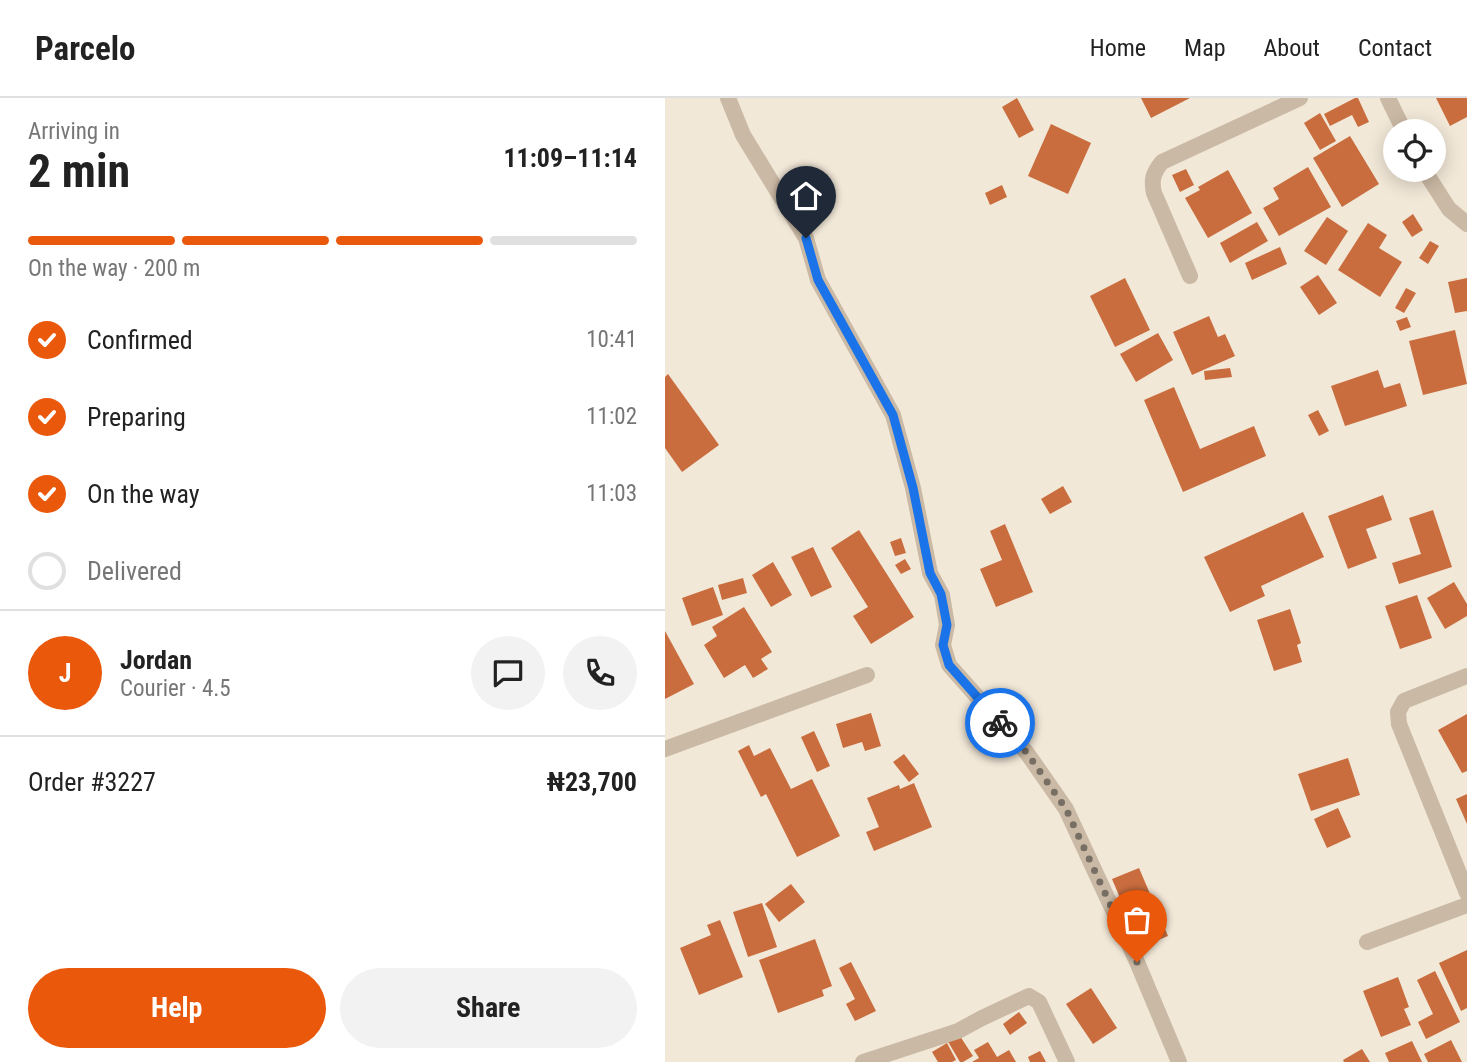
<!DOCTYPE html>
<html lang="en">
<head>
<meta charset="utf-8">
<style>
  :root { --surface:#fff; --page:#f2f2f2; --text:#222; --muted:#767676; --line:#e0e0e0; --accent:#ea580c }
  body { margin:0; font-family:"Roboto Condensed",sans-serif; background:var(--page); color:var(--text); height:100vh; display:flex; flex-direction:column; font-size:26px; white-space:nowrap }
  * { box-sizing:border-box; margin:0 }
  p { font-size:23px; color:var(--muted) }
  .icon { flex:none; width:38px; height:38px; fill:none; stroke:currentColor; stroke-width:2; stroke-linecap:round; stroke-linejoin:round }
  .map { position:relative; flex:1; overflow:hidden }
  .details { display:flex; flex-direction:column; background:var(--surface); width:665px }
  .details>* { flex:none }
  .tools { position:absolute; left:718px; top:21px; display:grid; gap:14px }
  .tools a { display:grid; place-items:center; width:63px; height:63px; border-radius:50%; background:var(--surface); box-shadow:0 4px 18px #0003; font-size:35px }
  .pin { position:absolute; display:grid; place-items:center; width:60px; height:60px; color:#fff; margin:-72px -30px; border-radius:50% 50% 50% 0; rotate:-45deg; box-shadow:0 0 7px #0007 }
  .pin .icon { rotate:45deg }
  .courier { position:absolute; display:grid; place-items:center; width:70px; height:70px; margin:-35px; border:5px solid #1a73e8; border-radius:50%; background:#fff; color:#222; box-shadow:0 2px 9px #0007 }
  .head em { font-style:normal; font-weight:700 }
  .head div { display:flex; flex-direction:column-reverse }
  .head { display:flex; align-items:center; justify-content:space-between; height:119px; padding:0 28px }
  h1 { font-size:46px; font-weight:700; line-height:52px }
  .bar { display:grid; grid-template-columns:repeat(4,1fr); gap:10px 7px; align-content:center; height:84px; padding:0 28px }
  .bar i { height:9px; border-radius:5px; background:var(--line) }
  .bar .selected { background:var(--accent) }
  .bar p { grid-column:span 4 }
  .line { display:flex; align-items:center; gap:18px; padding:0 28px; border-top:2px solid var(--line) }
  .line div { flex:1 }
  .round { display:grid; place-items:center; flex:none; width:74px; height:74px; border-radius:37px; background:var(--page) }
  ol { padding:0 28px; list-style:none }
  li { display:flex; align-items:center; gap:21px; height:77px }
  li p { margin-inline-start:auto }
  li .icon { padding:7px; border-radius:50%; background:var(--accent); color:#fff; stroke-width:4 }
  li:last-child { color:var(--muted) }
  li i { width:38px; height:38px; border:4px solid var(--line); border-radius:50% }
  .action { display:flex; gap:14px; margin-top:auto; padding:14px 28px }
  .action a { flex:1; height:80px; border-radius:42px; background:var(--accent); color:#fff; font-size:28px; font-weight:700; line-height:80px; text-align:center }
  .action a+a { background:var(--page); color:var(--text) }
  header { display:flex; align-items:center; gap:42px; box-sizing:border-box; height:98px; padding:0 35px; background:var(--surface); border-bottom:2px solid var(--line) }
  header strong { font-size:33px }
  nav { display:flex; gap:38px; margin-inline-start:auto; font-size:24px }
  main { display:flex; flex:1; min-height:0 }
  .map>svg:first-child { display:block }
  .building { fill:#c96d3e }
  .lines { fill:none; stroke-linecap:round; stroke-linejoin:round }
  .street { stroke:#cab9a4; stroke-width:16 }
  .done { stroke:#776e64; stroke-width:7; stroke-dasharray:0 12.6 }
  .route { stroke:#1a73e8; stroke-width:9 }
</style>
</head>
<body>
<header>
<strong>Parcelo</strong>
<nav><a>Home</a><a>Map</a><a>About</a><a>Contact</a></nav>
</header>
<main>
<section class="details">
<div class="head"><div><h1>2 min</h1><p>Arriving in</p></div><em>11:09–11:14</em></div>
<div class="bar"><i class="selected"></i><i class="selected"></i><i class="selected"></i><i></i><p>On the way · 200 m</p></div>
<ol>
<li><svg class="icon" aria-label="check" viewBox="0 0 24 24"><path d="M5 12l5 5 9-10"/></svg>Confirmed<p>10:41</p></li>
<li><svg class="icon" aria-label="check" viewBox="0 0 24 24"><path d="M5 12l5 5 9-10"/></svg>Preparing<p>11:02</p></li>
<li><svg class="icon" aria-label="check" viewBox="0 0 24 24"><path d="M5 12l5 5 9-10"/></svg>On the way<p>11:03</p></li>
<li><i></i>Delivered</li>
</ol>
<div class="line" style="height:126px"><b class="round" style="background:var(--accent);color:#fff">J</b><div><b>Jordan</b><p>Courier · 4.5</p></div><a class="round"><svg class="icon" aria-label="chat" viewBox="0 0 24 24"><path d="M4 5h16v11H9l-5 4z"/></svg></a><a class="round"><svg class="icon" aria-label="phone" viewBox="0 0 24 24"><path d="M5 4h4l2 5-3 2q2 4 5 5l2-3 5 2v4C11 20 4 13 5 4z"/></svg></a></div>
<div class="line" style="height:91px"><div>Order #3227</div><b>₦23,700</b></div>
<div class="action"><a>Help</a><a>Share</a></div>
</section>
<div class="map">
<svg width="802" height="964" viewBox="0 0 802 964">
  <rect width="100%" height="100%" fill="#f2e8d8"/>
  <g class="building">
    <polygon points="352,0 369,32 354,40 337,9"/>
    <polygon points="476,0 525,0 486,20"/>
    <polygon points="690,0 693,0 704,24 693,29 687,17 665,28 659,16"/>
    <polygon points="771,0 802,0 802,19 785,28"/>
    <polygon points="655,15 671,43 655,52 639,25"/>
    <polygon points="386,26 426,45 403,96 363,78"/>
    <polygon points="685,38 714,86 677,109 648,60"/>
    <polygon points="643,69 666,109 614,138 598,110 614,101 608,90"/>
    <polygon points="521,71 529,87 515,94 507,77"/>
    <polygon points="563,72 587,115 543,140 520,100 535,92 533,89"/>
    <polygon points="337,87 342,99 325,107 320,95"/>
    <polygon points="748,116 758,132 747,139 737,124"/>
    <polygon points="662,119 683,133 661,167 639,153"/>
    <polygon points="592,124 603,143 565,165 555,145"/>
    <polygon points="703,125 722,137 714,150 737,164 715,199 673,172"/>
    <polygon points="765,143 774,148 763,166 754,160"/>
    <polygon points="615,149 622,166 587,182 580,165"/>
    <polygon points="653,177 672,205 654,217 635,189"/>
    <polygon points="460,180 485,232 450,249 425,198"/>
    <polygon points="802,180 802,213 790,215 783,184"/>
    <polygon points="741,190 751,195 739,215 730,210"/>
    <polygon points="544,218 553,239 560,236 570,258 527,277 508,234"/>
    <polygon points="742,219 746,229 735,233 731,223"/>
    <polygon points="790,232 802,286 758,297 744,243"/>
    <polygon points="493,235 508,262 471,284 455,256"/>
    <polygon points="565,270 567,279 540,282 539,273"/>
    <polygon points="713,272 719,290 735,285 742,308 680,328 666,288"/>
    <polygon points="3,276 54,347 17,374 0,350 0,279"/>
    <polygon points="509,289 535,351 589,328 601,358 518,394 479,302"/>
    <polygon points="653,312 664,333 654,338 643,317"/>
    <polygon points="398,388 407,404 385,416 376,401"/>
    <polygon points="718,397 727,422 701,431 712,460 683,471 663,418"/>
    <polygon points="768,412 787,469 734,486 727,465 756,456 744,420"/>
    <polygon points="638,414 659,459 596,488 600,498 565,514 539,459"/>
    <polygon points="340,426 368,494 331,509 315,471 337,462 325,433"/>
    <polygon points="194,432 249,519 206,546 188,518 203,509 166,450"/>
    <polygon points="236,440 241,455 230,458 225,444"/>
    <polygon points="148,449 167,489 146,499 126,459"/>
    <polygon points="240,461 246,471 236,476 230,467"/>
    <polygon points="108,464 127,497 106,509 87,477"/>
    <polygon points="78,480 82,495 57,502 53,487"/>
    <polygon points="789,484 802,506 802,518 780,531 762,500"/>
    <polygon points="48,489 58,517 27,528 17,500"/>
    <polygon points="752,497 767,540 735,551 720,508"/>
    <polygon points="79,509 107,554 96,561 103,571 88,580 80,567 59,580 39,547 52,538 47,529"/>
    <polygon points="625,511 636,545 632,547 637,564 609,573 592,522"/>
    <polygon points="0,533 29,586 0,601"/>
    <polygon points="206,615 216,648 200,653 197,644 178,650 171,626"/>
    <polygon points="802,616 802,673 797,675 773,632"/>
    <polygon points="149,633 165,668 152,674 136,639"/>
    <polygon points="84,647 89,658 105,650 126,691 147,681 175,738 132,759 101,696 96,699 73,653"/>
    <polygon points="239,656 254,676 244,684 228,664"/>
    <polygon points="683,660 695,697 646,713 633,676"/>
    <polygon points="249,685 267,729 209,753 201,734 214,729 202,700 234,687 235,691"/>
    <polygon points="802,696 802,726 791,701"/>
    <polygon points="673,710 686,739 662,750 649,721"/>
    <polygon points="474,770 503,838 476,849 447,781"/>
    <polygon points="126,786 140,804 114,824 100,806"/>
    <polygon points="97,805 112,849 83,859 68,814"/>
    <polygon points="55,822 78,879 34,897 15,850 46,837 42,827"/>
    <polygon points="150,841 167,888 157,892 159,898 113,915 94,862"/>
    <polygon points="802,852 802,910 796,913 774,865"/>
    <polygon points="186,864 211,913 190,923 181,906 190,901 174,870"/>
    <polygon points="770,873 795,924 761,941 753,924 768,916 752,882"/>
    <polygon points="733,879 744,909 739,911 746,927 716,939 698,893"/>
    <polygon points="426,890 452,930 428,946 401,906"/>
    <polygon points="354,914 362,925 345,937 338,926"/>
    <polygon points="293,935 308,958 298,964 295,964 282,942"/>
    <polygon points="786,942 797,964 763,964 759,956"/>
    <polygon points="747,943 757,964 724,964 720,955"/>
    <polygon points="323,944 332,959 344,952 351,964 307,964 314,960 309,952"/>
    <polygon points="282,945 291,962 287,964 273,964 267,954"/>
    <polygon points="697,951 705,964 679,964 678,962"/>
    <polygon points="375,953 381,964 365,964 363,959"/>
  </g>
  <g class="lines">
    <g class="street">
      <polyline points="63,0 78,37 141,140 153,182 228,317 248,390 265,475 277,497 282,527 278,547 284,567 362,655 401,711 472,864 514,964"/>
      <polyline points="723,0 739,33"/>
      <polyline points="759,72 784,111 802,126"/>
      <path d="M525,178L489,95C486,82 488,75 497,64L635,0"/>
      <polyline points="802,578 739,603 733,614 734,626 802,795"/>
      <polyline points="0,651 202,577"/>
      <polyline points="702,844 802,807"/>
      <polyline points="198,964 293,933 317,920 364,898 374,904 402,964"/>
    </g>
  </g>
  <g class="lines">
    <polyline class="done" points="335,625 362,655 401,711 472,864"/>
    <polyline class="route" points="141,140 153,182 228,317 248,390 265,475 276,496 282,527 278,547 284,567 335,625"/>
  </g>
</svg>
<div class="tools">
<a><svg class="icon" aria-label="locate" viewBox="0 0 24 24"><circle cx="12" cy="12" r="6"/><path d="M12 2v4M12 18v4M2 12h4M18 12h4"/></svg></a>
</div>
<div class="pin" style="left:472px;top:864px;background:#ea580c"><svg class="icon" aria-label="bag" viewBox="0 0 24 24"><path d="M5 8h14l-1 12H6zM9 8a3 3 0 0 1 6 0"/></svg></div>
<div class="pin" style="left:141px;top:140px;background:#1f2937"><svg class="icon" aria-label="home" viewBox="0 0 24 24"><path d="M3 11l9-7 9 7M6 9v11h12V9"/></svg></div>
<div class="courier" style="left:335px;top:625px"><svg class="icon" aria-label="bike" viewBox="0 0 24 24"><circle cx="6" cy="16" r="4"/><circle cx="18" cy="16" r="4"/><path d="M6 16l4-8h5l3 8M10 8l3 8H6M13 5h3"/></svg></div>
</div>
</main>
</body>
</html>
